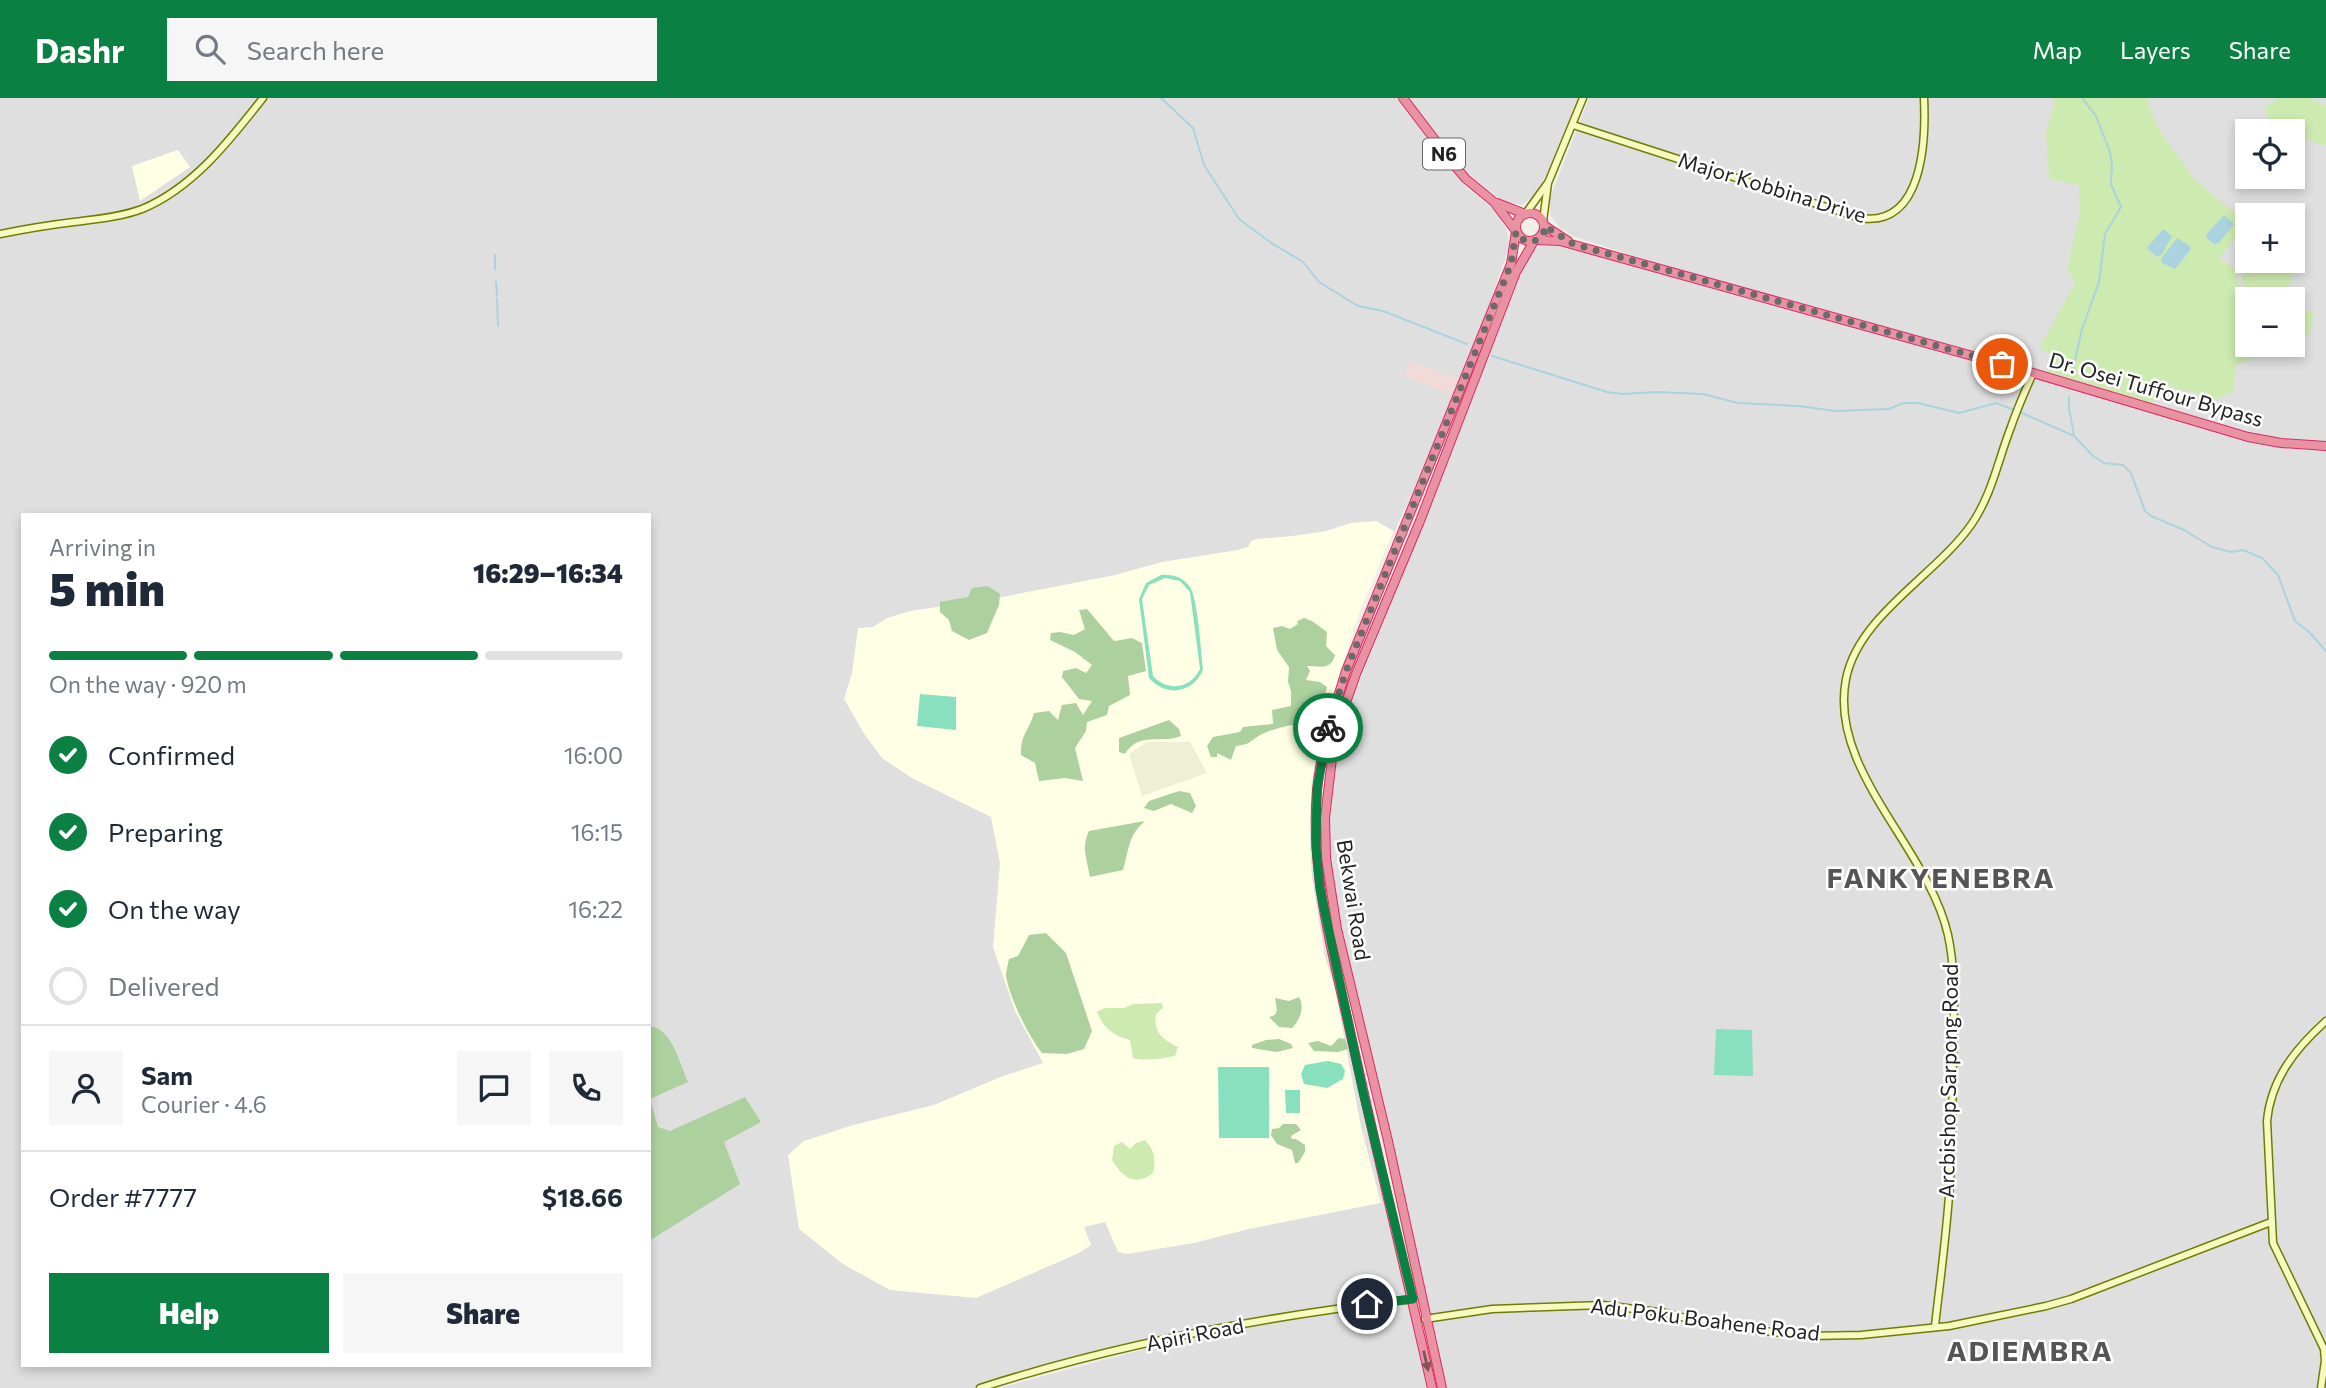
<!DOCTYPE html>
<html lang="en">
<head>
<meta charset="utf-8">
<style>
  :root { --surface:#fff; --page:#f6f6f7; --text:#1f2937; --muted:#747a83; --line:#e0e1e3; --accent:#0b8043 }
  body { margin:0; font-family:Commissioner,sans-serif; background:var(--page); color:var(--text); height:100vh; display:flex; flex-direction:column; font-size:26px; white-space:nowrap }
  * { box-sizing:border-box; margin:0 }
  p { font-size:23px; color:var(--muted) }
  .icon { flex:none; width:38px; height:38px; fill:none; stroke:currentColor; stroke-width:2; stroke-linecap:round; stroke-linejoin:round }
  .map { position:relative; flex:1; overflow:hidden }
  .panel { position:absolute; left:21px; top:415px; width:630px; height:854px; display:flex; flex-direction:column; background:var(--surface); border-radius:0px; box-shadow:0 4px 10px #0003 }
  .panel>* { flex:none }
  .tools { position:absolute; left:2235px; top:21px; display:grid; gap:14px }
  .tools a { display:grid; place-items:center; width:70px; height:70px; border-radius:0px; background:var(--surface); box-shadow:0 4px 10px #0003; font-size:35px }
  .pin { position:absolute; display:grid; place-items:center; width:60px; height:60px; color:#fff; margin:-30px; border:4px solid #fff; border-radius:50%; box-shadow:0 2px 7px #0007 }
  .courier { position:absolute; display:grid; place-items:center; width:70px; height:70px; margin:-35px; border:5px solid #0b8043; border-radius:50%; background:#fff; color:#222; box-shadow:0 2px 9px #0007 }
  .head em { font-style:normal; font-weight:800 }
  .head div { display:flex; flex-direction:column-reverse }
  .head { display:flex; align-items:center; justify-content:space-between; height:119px; padding:0 28px }
  h1 { font-size:46px; font-weight:800; line-height:52px }
  .bar { display:grid; grid-template-columns:repeat(4,1fr); gap:10px 7px; align-content:center; height:84px; padding:0 28px }
  .bar i { height:9px; border-radius:5px; background:var(--line) }
  .bar .on { background:var(--accent) }
  .bar p { grid-column:span 4 }
  .line { display:flex; align-items:center; gap:18px; padding:0 28px; border-top:2px solid var(--line) }
  .line div { flex:1 }
  .round { display:grid; place-items:center; flex:none; width:74px; height:74px; border-radius:0px; background:var(--page) }
  ol { padding:0 28px; list-style:none }
  li { display:flex; align-items:center; gap:21px; height:77px }
  li p { margin-inline-start:auto }
  li .icon { padding:7px; border-radius:50%; background:var(--accent); color:#fff; stroke-width:4 }
  li:last-child { color:var(--muted) }
  li i { width:38px; height:38px; border:4px solid var(--line); border-radius:50% }
  .button { display:flex; gap:14px; margin-top:auto; padding:14px 28px }
  .button a { flex:1; height:80px; border-radius:0px; background:var(--accent); color:#fff; font-size:28px; font-weight:800; line-height:80px; text-align:center }
  .button a+a { background:var(--page); color:var(--text) }
  header { display:flex; align-items:center; gap:42px; box-sizing:border-box; height:98px; padding:0 35px; background:var(--accent); color:#fff }
  header strong { font-size:33px }
  nav { display:flex; gap:38px; margin-inline-start:auto; font-size:24px }
  .search { width:490px; height:63px; background:var(--page); display:flex; align-items:center; gap:18px; box-sizing:border-box; padding:0 24px; border-radius:0px; color:var(--muted); font-size:26px }
  .map>svg:first-child { display:block }
  .residential { fill:#e0dfdf; fill-rule:evenodd }
  .commercial { fill:#f2dad9 }
  .education { fill:#ffffe5 }
  .farmland { fill:#eef0d5 }
  .grass { fill:#cdebb0 }
  .forest { fill:#add19e }
  .pitch { fill:#88e0be; fill-rule:evenodd }
  .water { fill:#aad3df }
  .lines { fill:none; stroke-linecap:round; stroke-linejoin:round }
  .stream { stroke:#aad3df; stroke-width:2 }
  .secondary-casing { stroke:#707d05; stroke-width:9 }
  .highway-casing { stroke:#dc2a67; stroke-width:10 }
  .secondary { stroke:#f7fabf; stroke-width:6 }
  .highway { stroke:#e892a2; stroke-width:8 }
  .oneway { fill:#7b545c }
  .done { stroke:#6b6a68; stroke-width:7; stroke-dasharray:0 12.6 }
  .route { stroke:#0b8043; stroke-width:9 }
  .labels { text-anchor:middle; stroke-width:5; stroke-linejoin:round; paint-order:stroke }
  .shield { fill:#fff; stroke:#646464; stroke-width:2 }
  .shield-label { font-size:19px; font-weight:bold; fill:#222 }
  .street-label { font-size:21px; fill:#222; stroke:#fff }
  .district-label { font-size:28px; font-weight:bold; letter-spacing:2px; fill:#555; stroke:#fff }
</style>
</head>
<body>
<header>
<strong>Dashr</strong>
<div class="search"><svg class="icon" aria-label="search" viewBox="0 0 24 24"><circle cx="10" cy="10" r="6"/><path d="M15 15l6 6"/></svg>Search here</div>
<nav><a>Map</a><a>Layers</a><a>Share</a></nav>
</header>
<div class="map">
<svg width="2326" height="1290" viewBox="0 0 2326 1290">
  <rect width="100%" height="100%" fill="#f2efe9"/>
  <g class="residential">
    <path d="M0,0H1401L1453,73L1468,91L1496,112L1507,133L1509,145L1508,152L1481,231L1435,344L1348,537L1307,677L1313,774L1318,802L1368,1032L1408,1198L1169,1237L974,1290H0ZM23,416H649V1267H23Z"/>
    <polygon points="1408,0 1578,0 1546,77 1535,98 1522,107 1502,103 1477,83 1441,48"/>
    <path d="M1589,0H2326V346L2294,344L2246,335L2047,274L1966,254L1631,157L1573,138L1560,130L1551,118L1548,105ZM2247,33H2292V79H2247ZM2247,117H2292V163H2247ZM2247,201H2292V247H2247Z"/>
    <polygon points="1541,147 1570,149 1827,220 2252,345 2299,352 2326,352 2326,1290 1444,1290 1405,1099 1334,805 1326,729 1332,672 1346,617 1380,534 1469,295 1497,229 1528,156"/>
    <polygon points="1410,1204 1429,1290 999,1290 1167,1245 1326,1214"/>
  </g>
  <polygon class="commercial" points="1410,263 1458,281 1452,296 1404,278"/>
  <g class="education">
    <polygon points="178,52 190,69 140,103 132,68"/>
    <polygon points="1376,423 1394,433 1359,515 1320,639 1311,685 1310,741 1312,779 1325,859 1335,890 1361,1029 1381,1105 1249,1131 1194,1145 1127,1156 1118,1154 1105,1124 1084,1129 1091,1147 1079,1155 976,1200 890,1192 843,1166 799,1131 788,1057 804,1043 850,1028 934,1007 1003,978 1043,965 1015,913 993,849 1000,765 991,719 912,680 882,660 865,637 844,601 852,575 858,530 873,529 887,520 910,513 992,501 1115,477 1162,464 1238,452 1248,449 1251,443 1257,441 1293,438 1326,433 1351,425"/>
  </g>
  <polygon class="farmland" points="1147,644 1190,644 1207,675 1142,698 1129,656"/>
  <g class="grass">
    <path d="M2054,0H2146L2159,32L2194,81L2246,125L2219,161L2236,171C2236,184 2240,191 2249,201H2247V247H2263L2259,259L2236,266L2233,294L2200,308L2198,304L2199,295L2170,289L2157,291L2153,306L2047,274L2055,258L2039,250L2075,185L2067,171L2080,115L2079,87L2049,81L2046,35L2054,7Z"/>
    <path d="M2278,0H2310L2326,9V48L2293,37L2292,33C2277,33 2270,24 2264,11Z"/>
    <path d="M2293,146L2303,150L2284,200L2288,201H2255C2241,188 2238,182 2248,164L2292,163Z"/>
    <polygon points="2293,202 2306,206 2304,212 2314,215 2309,238 2293,233"/>
    <path d="M1162,905L1163,910L1156,916C1153,934 1163,942 1178,949L1175,958C1160,961 1147,963 1133,960L1130,942C1113,938 1103,929 1097,914L1105,910H1124L1133,906Z"/>
    <path d="M1145,1042C1155,1053 1156,1061 1153,1075C1135,1089 1122,1079 1112,1062L1114,1048L1122,1044L1130,1051L1136,1045Z"/>
  </g>
  <g class="forest">
    <polygon points="988,488 1000,496 999,507 987,535 969,542 952,533 949,522 940,514 940,504 968,499 972,490"/>
    <path d="M1087,511L1114,543L1132,540L1142,545L1146,573L1128,578L1130,597L1109,608L1107,617L1087,624L1086,633L1075,650L1083,683L1065,680L1039,683L1035,665L1021,657C1020,637 1029,633 1034,615L1049,613L1058,622L1062,607L1076,605L1083,617L1092,603L1079,601L1062,579L1063,573L1076,570L1086,575L1092,567L1075,554L1050,542L1051,535L1060,534L1074,537L1085,531L1079,512Z"/>
    <path d="M1304,520L1312,523L1327,534L1326,548L1335,557C1331,573 1319,568 1307,568L1310,573L1306,582L1320,584L1327,589L1324,601L1317,604L1315,618L1307,624L1306,630L1302,634L1292,627C1282,629 1265,633 1257,639C1247,646 1249,646 1236,648L1231,662L1217,655V659H1211L1207,648L1213,639L1240,634L1243,629L1273,626L1272,612L1291,608V593L1288,584L1289,569L1277,552L1273,530L1282,528L1290,531L1298,526L1297,523Z"/>
    <path d="M1169,622L1179,631L1181,638C1161,646 1139,633 1125,656L1119,654V640Z"/>
    <polygon points="1179,693 1190,695 1196,708 1192,715 1171,706 1154,713 1144,710 1149,703"/>
    <path d="M1145,723C1128,737 1129,752 1123,772L1090,779C1087,761 1081,749 1089,733Z"/>
    <path d="M1046,835L1066,855L1092,933L1084,951L1067,956L1042,955C1028,937 1010,901 1006,878C1006,873 1008,866 1009,861L1018,858L1029,837Z"/>
    <path d="M1299,899C1305,909 1300,922 1292,930L1279,929L1269,919L1275,917L1277,912L1275,900L1289,903Z"/>
    <path d="M649,928C672,930 680,966 688,984L650,1001L658,1029L670,1033L745,999L761,1024L724,1044L740,1086L649,1143Z"/>
    <polygon points="1339,940 1345,941 1348,951 1338,954 1314,953 1308,945 1318,943 1331,948"/>
    <polygon points="1279,941 1291,946 1293,950 1277,954 1252,950 1252,947 1266,942"/>
    <polygon points="1283,1026 1296,1026 1301,1032 1291,1038 1292,1041 1296,1041 1305,1047 1305,1054 1298,1065 1295,1065 1292,1052 1277,1046 1271,1037 1272,1031 1279,1030"/>
  </g>
  <g class="pitch">
    <path d="M1161,477C1172,476 1183,479 1190,489C1198,501 1201,556 1203,572C1192,596 1166,599 1149,580L1139,501L1146,485ZM1165,480L1180,483L1190,494L1200,571C1190,591 1168,594 1153,578L1142,501L1149,487Z"/>
    <polygon points="920,596 956,599 956,632 917,628"/>
    <polygon points="1716,931 1752,932 1753,978 1714,977"/>
    <polygon points="1328,963 1341,966 1345,973 1343,981 1327,990 1304,986 1301,976 1305,967"/>
    <polygon points="1218,969 1269,969 1269,1040 1219,1040"/>
    <polygon points="1285,992 1300,992 1300,1015 1286,1015"/>
  </g>
  <g class="water">
    <polygon points="2224,117 2234,126 2219,145 2214,146 2207,141 2206,137"/>
    <polygon points="2163,131 2172,138 2162,156 2157,159 2147,150"/>
    <polygon points="2177,140 2190,148 2191,151 2175,171 2162,165 2161,161"/>
  </g>
  <g class="lines">
    <g class="stream">
      <polyline points="1161,0 1193,30 1204,67 1239,121 1270,144 1303,164 1319,184 1358,208 1383,213 1467,246"/>
      <polyline points="495,157 495,172"/>
      <polyline points="496,184 497,198"/>
      <polyline points="497,201 498,228"/>
      <polyline points="1492,258 1607,294 1623,296 1656,294 1703,296 1738,305 1799,308 1835,313 1889,311 1903,305 1918,305 1959,315 1996,305 2014,312"/>
      <polyline points="2072,275 2082,231 2099,184 2105,136 2121,109 2111,86 2112,67 2110,54 2096,18 2082,0"/>
      <polyline points="2069,299 2069,311 2074,336"/>
      <polyline points="2022,315 2074,338 2093,358 2104,365 2123,367 2131,375 2145,413 2151,418 2184,432 2212,449 2231,454 2243,452 2262,460 2278,477 2295,523 2309,534 2326,553"/>
    </g>
    <defs>
      <g id="secondary">
        <path d="M1573,27L1860,120C1923,130 1926,43 1924,0"/>
        <polyline points="1526,115 1547,86"/>
        <polyline points="1543,123 1548,85 1583,0"/>
        <path d="M0,136C25,131 49,127 74,124C96,121 121,119 142,111C193,90 230,42 263,0"/>
        <polyline points="1425,1221 1492,1211 1603,1207 1666,1215 1717,1228 1810,1238 1861,1237 1949,1228 2046,1208 2071,1201 2271,1124"/>
        <path d="M1935,1228C1941,1174 1949,1120 1951,1065C1953,1031 1952,998 1953,964C1953,922 1957,878 1948,837C1929,751 1828,672 1846,581C1858,518 1935,478 1971,427C1992,397 1998,362 2011,329C2017,311 2025,293 2033,275"/>
        <path d="M980,1290C1120,1245 1267,1218 1413,1201"/>
        <path d="M2321,1290L2325,1263L2324,1251L2273,1145L2267,1023C2271,981 2295,951 2326,923"/>
      </g>
      <g id="highway">
        <polyline points="1403,0 1454,67 1466,81 1494,104 1516,133"/>
        <polyline points="1497,105 1525,116"/>
        <circle cx="1530" cy="129" r="14"/>
        <polyline points="1545,128 1568,143"/>
        <polyline points="1536,142 1560,143 2023,272 2248,339 2281,345 2326,348"/>
        <path d="M1432,1290C1405,1171 1376,1052 1350,933C1332,853 1310,774 1317,692C1321,650 1334,612 1346,573L1511,166L1516,134"/>
        <polyline points="1442,1290 1388,1043 1337,831 1326,760 1325,720 1332,660 1343,613 1356,576 1420,423 1516,174 1534,143"/>
      </g>
    </defs>
    <use href="#secondary" class="secondary-casing"/>
    <use href="#highway" class="highway-casing"/>
    <use href="#secondary" class="secondary"/>
    <use href="#highway" class="highway"/>
  </g>
  <defs><path id="oneway-solid" d="M-6-.8H1V-3.2L6.5 0L1 3.2V.8H-6Z" transform="scale(1.75)"/></defs>
  <use class="oneway" href="#oneway-solid" transform="translate(1426 1263) rotate(77)"/>
  <g class="lines">
    <path class="done" d="M1328,630L1346,573L1511,166L1516,134L1525,143C1537,145 1544,139 1545,128L1573,146L2002,266"/>
    <polyline class="route" points="1328,630 1317,691 1316,749 1320,791 1363,994 1413,1201 1367,1206"/>
  </g>
  <g class="labels">
    <rect class="shield" x="1423" y="40.5" width="42" height="31" rx="5"/>
    <g class="shield-label">
      <text x="1444" y="63">N6</text>
    </g>
    <g class="street-label">
      <text transform="translate(1772 90) rotate(17)" y="7">Major Kobbina Drive</text>
      <text transform="translate(2156 292) rotate(16)" y="7">Dr. Osei Tuffour Bypass</text>
      <text transform="translate(1353 802) rotate(81)" y="7">Bekwai Road</text>
      <text transform="translate(1949 983) rotate(-89)" y="7">Arcbishop Sarpong Road</text>
      <text transform="translate(1705 1222) rotate(7)" y="7">Adu Poku Boahene Road</text>
      <text transform="translate(1195 1237) rotate(-11)" y="7">Apiri Road</text>
    </g>
    <g class="district-label">
      <text x="1941" y="790">FANKYENEBRA</text>
      <text x="2030" y="1263">ADIEMBRA</text>
    </g>
  </g>
</svg>
<div class="tools">
<a><svg class="icon" aria-label="locate" viewBox="0 0 24 24"><circle cx="12" cy="12" r="6"/><path d="M12 2v4M12 18v4M2 12h4M18 12h4"/></svg></a>
<a>+</a>
<a>−</a>
</div>
<div class="pin" style="left:2002px;top:266px;background:#ea580c"><svg class="icon" aria-label="bag" viewBox="0 0 24 24"><path d="M5 8h14l-1 12H6zM9 8a3 3 0 0 1 6 0"/></svg></div>
<div class="pin" style="left:1367px;top:1206px;background:#1f2937"><svg class="icon" aria-label="home" viewBox="0 0 24 24"><path d="M3 11l9-7 9 7M6 9v11h12V9"/></svg></div>
<div class="courier" style="left:1328px;top:630px"><svg class="icon" aria-label="bike" viewBox="0 0 24 24"><circle cx="6" cy="16" r="4"/><circle cx="18" cy="16" r="4"/><path d="M6 16l4-8h5l3 8M10 8l3 8H6M13 5h3"/></svg></div>
<section class="panel">
<div class="head"><div><h1>5 min</h1><p>Arriving in</p></div><em>16:29–16:34</em></div>
<div class="bar"><i class="on"></i><i class="on"></i><i class="on"></i><i></i><p>On the way · 920 m</p></div>
<ol>
<li><svg class="icon" aria-label="check" viewBox="0 0 24 24"><path d="M5 12l5 5 9-10"/></svg>Confirmed<p>16:00</p></li>
<li><svg class="icon" aria-label="check" viewBox="0 0 24 24"><path d="M5 12l5 5 9-10"/></svg>Preparing<p>16:15</p></li>
<li><svg class="icon" aria-label="check" viewBox="0 0 24 24"><path d="M5 12l5 5 9-10"/></svg>On the way<p>16:22</p></li>
<li><i></i>Delivered</li>
</ol>
<div class="line" style="height:126px"><a class="round"><svg class="icon" aria-label="person" viewBox="0 0 24 24"><circle cx="12" cy="8" r="4"/><path d="M4 21q1-7 8-7t8 7"/></svg></a><div><b>Sam</b><p>Courier · 4.6</p></div><a class="round"><svg class="icon" aria-label="chat" viewBox="0 0 24 24"><path d="M4 5h16v11H9l-5 4z"/></svg></a><a class="round"><svg class="icon" aria-label="phone" viewBox="0 0 24 24"><path d="M5 4h4l2 5-3 2q2 4 5 5l2-3 5 2v4C11 20 4 13 5 4z"/></svg></a></div>
<div class="line" style="height:91px"><div>Order #7777</div><b>$18.66</b></div>
<div class="button"><a>Help</a><a>Share</a></div>
</section>
</div>
</body>
</html>
